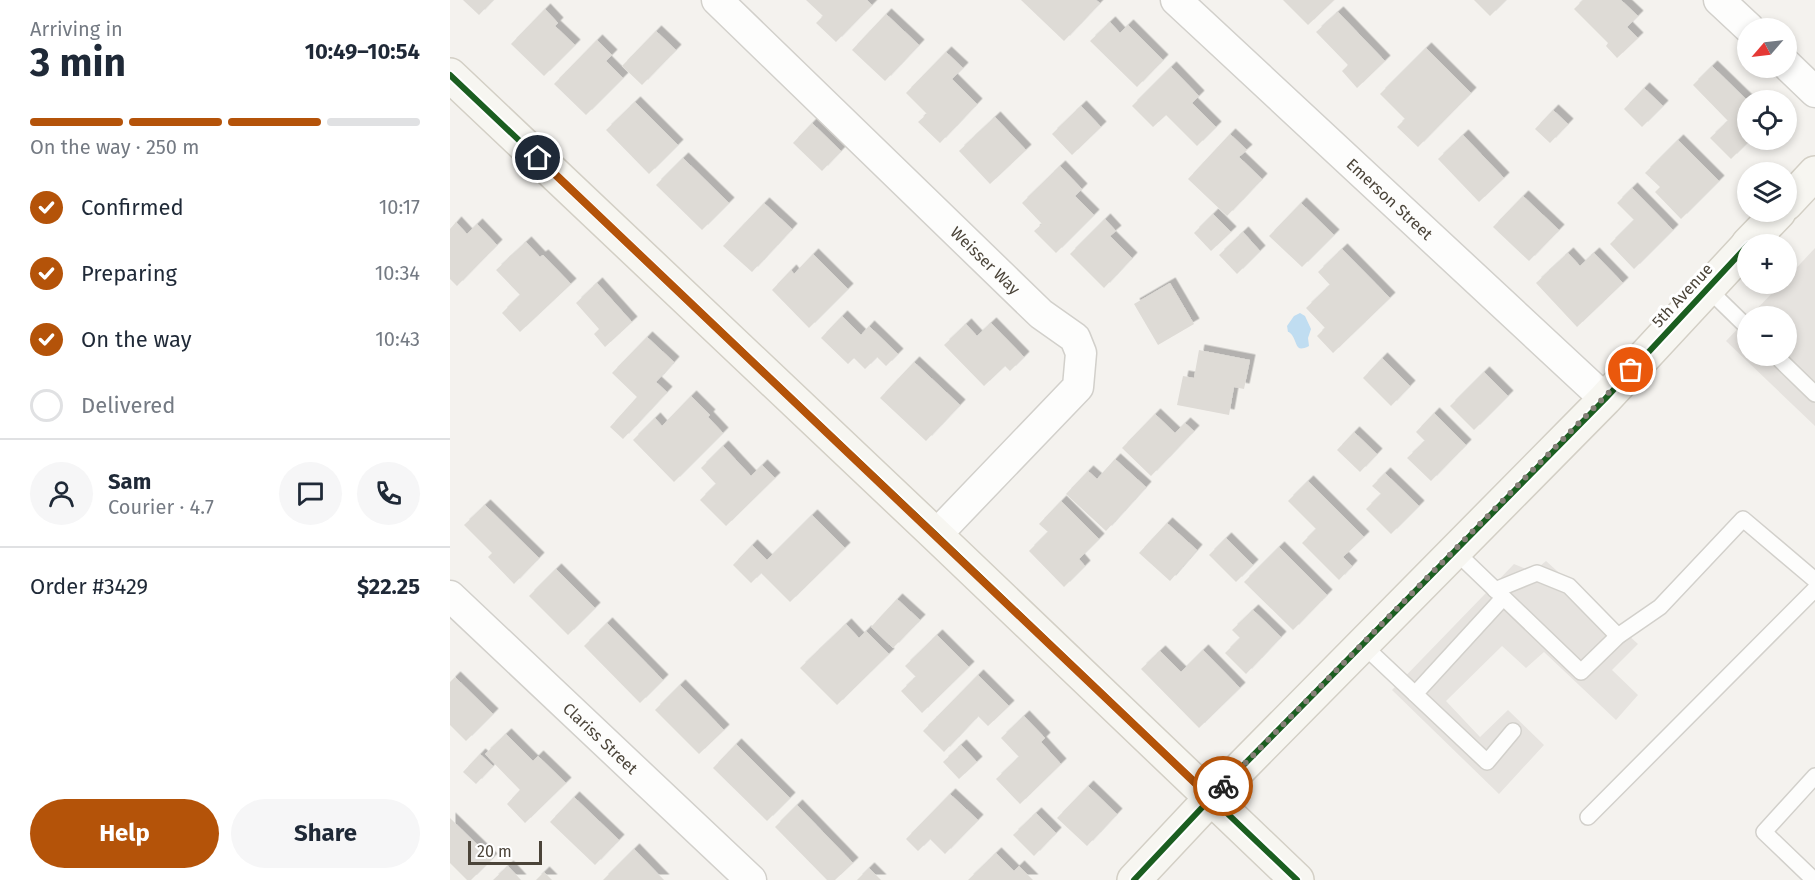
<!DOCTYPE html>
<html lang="en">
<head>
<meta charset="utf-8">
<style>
  :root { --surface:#fff; --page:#f6f6f7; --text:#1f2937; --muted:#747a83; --line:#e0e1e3; --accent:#b45309 }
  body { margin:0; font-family:"Fira Sans",sans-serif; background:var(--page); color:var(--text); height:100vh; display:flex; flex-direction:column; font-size:22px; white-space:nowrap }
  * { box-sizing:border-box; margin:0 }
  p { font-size:20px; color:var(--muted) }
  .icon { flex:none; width:33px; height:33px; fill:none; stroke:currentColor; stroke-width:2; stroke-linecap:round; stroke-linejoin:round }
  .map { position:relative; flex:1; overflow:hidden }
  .details { display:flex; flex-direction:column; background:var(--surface); width:450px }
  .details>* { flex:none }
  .needle { width:39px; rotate:242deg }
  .tools { position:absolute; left:1287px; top:18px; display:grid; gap:12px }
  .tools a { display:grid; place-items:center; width:60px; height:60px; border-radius:50%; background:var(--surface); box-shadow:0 3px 9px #0003; font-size:30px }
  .scale { position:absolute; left:18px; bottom:15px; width:74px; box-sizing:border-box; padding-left:6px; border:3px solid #4b4439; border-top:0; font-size:16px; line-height:21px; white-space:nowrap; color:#4b4439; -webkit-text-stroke:4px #fff; paint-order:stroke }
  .pin { position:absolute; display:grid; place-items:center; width:51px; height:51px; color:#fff; margin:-26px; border:3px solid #fff; border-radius:50%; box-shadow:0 2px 6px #0007 }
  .courier { position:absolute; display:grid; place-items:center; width:60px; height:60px; margin:-30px; border:4px solid #b45309; border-radius:50%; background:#fff; color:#222; box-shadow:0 2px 8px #0007 }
  .headline em { font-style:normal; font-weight:700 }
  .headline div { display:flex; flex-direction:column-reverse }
  .headline { display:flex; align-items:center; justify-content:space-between; height:102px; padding:0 30px }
  h1 { font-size:39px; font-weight:700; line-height:45px }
  .bar { display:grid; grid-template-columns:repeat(4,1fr); gap:9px 6px; align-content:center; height:72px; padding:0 30px }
  .bar i { height:8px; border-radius:4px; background:var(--line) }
  .bar .selected { background:var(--accent) }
  .bar p { grid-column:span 4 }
  .line { display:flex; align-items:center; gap:15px; padding:0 30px; border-top:2px solid var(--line) }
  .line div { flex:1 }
  .round { display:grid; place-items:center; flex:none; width:63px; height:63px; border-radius:32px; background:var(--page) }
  ol { padding:0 30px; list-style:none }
  li { display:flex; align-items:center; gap:18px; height:66px }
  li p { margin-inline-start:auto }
  li .icon { padding:6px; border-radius:50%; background:var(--accent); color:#fff; stroke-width:4 }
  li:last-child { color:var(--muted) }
  li i { width:33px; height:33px; border:3px solid var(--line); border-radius:50% }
  .button { display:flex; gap:12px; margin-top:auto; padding:12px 30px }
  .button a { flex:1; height:69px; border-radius:36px; background:var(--accent); color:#fff; font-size:24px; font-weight:700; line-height:69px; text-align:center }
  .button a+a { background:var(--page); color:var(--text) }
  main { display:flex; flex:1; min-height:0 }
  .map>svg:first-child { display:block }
  .parking { fill:#e6e3df }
  .water { fill:#c0ddf1 }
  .building { fill:#dedbd6; filter:url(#shadow) }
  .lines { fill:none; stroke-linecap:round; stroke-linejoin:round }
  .lane-casing { stroke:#d2d0cb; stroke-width:18 }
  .street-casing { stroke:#d2d0cb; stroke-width:33 }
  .secondary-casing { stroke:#d3cfc5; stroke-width:36 }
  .lane { stroke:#fdfdfc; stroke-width:15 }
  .street { stroke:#fdfdfc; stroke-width:30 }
  .secondary { stroke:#f7f6f1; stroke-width:33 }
  .cycleway-casing { stroke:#fff; stroke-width:10 }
  .cycleway { stroke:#1b5e20; stroke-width:6 }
  .done { stroke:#868178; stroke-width:6; stroke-dasharray:0 10.8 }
  .route { stroke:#b45309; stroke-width:8 }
  .labels { text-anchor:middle; stroke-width:6; stroke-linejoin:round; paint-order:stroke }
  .street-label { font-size:16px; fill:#4b4439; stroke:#fff }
</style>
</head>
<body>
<main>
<section class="details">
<div class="headline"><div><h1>3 min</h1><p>Arriving in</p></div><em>10:49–10:54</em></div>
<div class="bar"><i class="selected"></i><i class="selected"></i><i class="selected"></i><i></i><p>On the way · 250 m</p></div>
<ol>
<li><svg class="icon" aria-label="check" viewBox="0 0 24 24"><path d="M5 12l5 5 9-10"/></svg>Confirmed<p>10:17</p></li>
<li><svg class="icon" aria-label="check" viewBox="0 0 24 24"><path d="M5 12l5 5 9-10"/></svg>Preparing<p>10:34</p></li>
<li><svg class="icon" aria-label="check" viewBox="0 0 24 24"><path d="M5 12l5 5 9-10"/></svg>On the way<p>10:43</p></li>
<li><i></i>Delivered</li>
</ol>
<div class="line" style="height:108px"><a class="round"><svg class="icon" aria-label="person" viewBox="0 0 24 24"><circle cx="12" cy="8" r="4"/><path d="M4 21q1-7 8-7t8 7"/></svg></a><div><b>Sam</b><p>Courier · 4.7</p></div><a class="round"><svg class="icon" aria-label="chat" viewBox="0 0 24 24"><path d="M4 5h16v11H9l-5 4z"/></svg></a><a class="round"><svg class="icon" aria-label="phone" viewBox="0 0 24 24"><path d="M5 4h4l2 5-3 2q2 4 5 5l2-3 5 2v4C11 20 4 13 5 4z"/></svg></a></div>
<div class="line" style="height:78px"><div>Order #3429</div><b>$22.25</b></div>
<div class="button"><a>Help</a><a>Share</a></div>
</section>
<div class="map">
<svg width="1365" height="880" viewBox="0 0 1365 880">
  <defs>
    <filter id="shadow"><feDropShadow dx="5.5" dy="-5.5" stdDeviation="0" flood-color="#0004"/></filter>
  </defs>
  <rect width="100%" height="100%" fill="#f4f2ee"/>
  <g class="parking">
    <polygon points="1365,248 1365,426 1276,341 1297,319 1298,356 1336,356 1336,316 1300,316 1331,284 1336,284 1337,278"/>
    <polygon points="1096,561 1188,644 1162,670 1188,695 1166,720 1094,652 1076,668 1052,646 996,701 1030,737 1058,710 1094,745 1049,794 942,690 1064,564 1083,572"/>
  </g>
  <path class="water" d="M850,313L855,316L861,329L858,338L859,346C845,353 848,344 842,335C836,328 839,336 837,326L844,316Z"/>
  <g class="building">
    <polygon points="13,0 43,0 29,15"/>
    <polygon points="356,0 417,0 422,5 386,42 366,23 373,16"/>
    <polygon points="571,0 646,0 650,3 614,41"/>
    <polygon points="833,0 884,0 858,25"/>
    <polygon points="1024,0 1056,0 1040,16"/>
    <polygon points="1133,0 1171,0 1188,16 1177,27 1188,38 1167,58 1156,46 1158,43 1124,9"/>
    <polygon points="95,9 108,23 105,26 125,45 94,76 61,44"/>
    <polygon points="888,12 935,61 907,88 892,71 898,65 866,32"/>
    <polygon points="436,14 469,45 435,81 402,50"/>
    <polygon points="660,22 670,33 678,25 713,60 687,87 640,41"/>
    <polygon points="206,31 226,50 192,85 172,66"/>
    <polygon points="147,40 162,55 156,61 173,78 136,115 104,84"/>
    <polygon points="976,48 1021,93 968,147 947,127 955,119 930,94"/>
    <polygon points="496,52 513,68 502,79 527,104 490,143 468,122 477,114 456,93"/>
    <polygon points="1262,66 1298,101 1298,140 1300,140 1281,159 1260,138 1278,121 1243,85"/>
    <polygon points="721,67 749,96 742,103 766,127 747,146 716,115 703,127 682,106"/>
    <polygon points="1194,88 1213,106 1192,127 1174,109"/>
    <polygon points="185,102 228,145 199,174 156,130"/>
    <polygon points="631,106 651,127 622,155 602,134"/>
    <polygon points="1103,110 1118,124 1100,143 1085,129"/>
    <polygon points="545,117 576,150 540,184 509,151"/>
    <polygon points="362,123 391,151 372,171 343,143"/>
    <polygon points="780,134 797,150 789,157 812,179 777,216 738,179"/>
    <polygon points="1013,135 1054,178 1029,202 988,159"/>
    <polygon points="1228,140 1269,181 1231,219 1205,192 1210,187 1195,173"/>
    <polygon points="233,158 279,203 252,230 206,185"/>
    <polygon points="610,166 632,189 625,196 644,215 606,253 584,231 592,224 572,203"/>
    <polygon points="1182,188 1223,230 1184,269 1160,244 1184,220 1167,203"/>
    <polygon points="1073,196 1109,230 1079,261 1043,227"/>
    <polygon points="314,203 342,229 302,272 273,246"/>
    <polygon points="851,203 884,235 852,267 819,236"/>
    <polygon points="763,214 781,232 761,251 744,233"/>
    <polygon points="655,219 666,231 660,236 682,258 654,288 620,254"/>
    <polygon points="6,222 17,234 27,224 47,245 7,286 0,279 0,229"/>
    <polygon points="793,232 810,251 787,274 769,255"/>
    <polygon points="76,242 90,257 93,255 121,284 70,332 52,313 70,295 46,270"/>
    <polygon points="892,249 940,298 883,353 867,336 875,328 856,308 880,285 868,272"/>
    <polygon points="1118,253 1130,266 1144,253 1173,283 1127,327 1086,283"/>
    <polygon points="363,254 398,289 359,328 322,290 341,270 344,274"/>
    <polygon points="147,283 182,322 155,347 144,334 149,329 126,303"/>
    <polygon points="720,283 744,324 708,345 684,304"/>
    <polygon points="392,316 411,335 419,326 448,354 436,366 427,357 415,369 404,358 398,364 371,338"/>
    <polygon points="541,323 574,357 560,371 555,366 534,386 494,345 516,324 527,336"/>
    <polygon points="197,337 224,362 206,382 217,392 173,439 160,427 187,397 162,373"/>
    <polygon points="749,350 800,360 794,389 784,387 779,415 727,405 733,376 744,378"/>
    <polygon points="932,358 960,386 941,406 913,378"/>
    <polygon points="464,362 510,405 476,441 430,398"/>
    <polygon points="1034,372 1058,396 1024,430 1000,406"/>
    <polygon points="241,396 260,415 258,417 273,433 224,482 183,440 205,418 212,426"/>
    <polygon points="984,413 1016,445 981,481 957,458 975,441 966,432"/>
    <polygon points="705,414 725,433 735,423 744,431 701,476 672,448"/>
    <polygon points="904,432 927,454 910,472 887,450"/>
    <polygon points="273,446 301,476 312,465 325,478 276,526 250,500 266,484 251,468"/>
    <polygon points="665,459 696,487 656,531 616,494 638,471 647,479"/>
    <polygon points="935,473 969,506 941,534 916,509 931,494 922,486"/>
    <polygon points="858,481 914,537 893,557 902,566 889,580 852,543 866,529 838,501"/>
    <polygon points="611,501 649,539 629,559 635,566 614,587 579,551 598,532 589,524"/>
    <polygon points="35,505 89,558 64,584 38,557 42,553 14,525"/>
    <polygon points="362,515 395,548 340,602 311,573 301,583 283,565 302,545 317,560"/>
    <polygon points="717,523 747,550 720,581 689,553"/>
    <polygon points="776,538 803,565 786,582 759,555"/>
    <polygon points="829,547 877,595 843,630 794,582"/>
    <polygon points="106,569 145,608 118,635 79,596"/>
    <polygon points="447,599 470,620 443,648 421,627"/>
    <polygon points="803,610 831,637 796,674 775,653 790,638 782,630"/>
    <polygon points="157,623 213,680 190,703 134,646"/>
    <polygon points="396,624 409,638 416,631 439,654 387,705 350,668"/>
    <polygon points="487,635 519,667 472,713 451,691 466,677 455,666"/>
    <polygon points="753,650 790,688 749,728 691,669 710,651 731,672"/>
    <polygon points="528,675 559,706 538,726 528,716 494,752 473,731"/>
    <polygon points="5,677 43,714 16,741 0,725 0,682"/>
    <polygon points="230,685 274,730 249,754 205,710"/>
    <polygon points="574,716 595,738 591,742 611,764 570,804 546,779 569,757 551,738"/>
    <polygon points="56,734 83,761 88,756 116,783 75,823 57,804 70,790 35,754"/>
    <polygon points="286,744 340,798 317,821 263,768"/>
    <polygon points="511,745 527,762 509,779 493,762"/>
    <polygon points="30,754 43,766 26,784 13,772"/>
    <polygon points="638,786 667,814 637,846 607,818"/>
    <polygon points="500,794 528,820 495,854 480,839 468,851 456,839"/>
    <polygon points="124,797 169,840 145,865 100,822"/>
    <polygon points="347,805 403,863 385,880 377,880 325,827"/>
    <polygon points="586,813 606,833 584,856 563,835"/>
    <polygon points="0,818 42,859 21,880 17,880 0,863"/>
    <polygon points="184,849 214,880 153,880"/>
    <polygon points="546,853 564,871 569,866 583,880 518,880"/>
    <polygon points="58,866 71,880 43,880"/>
    <polygon points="419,868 431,880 407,880"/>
    <polygon points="94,872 102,880 86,880"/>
  </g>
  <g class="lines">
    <defs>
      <g id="lane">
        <polyline points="1257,288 1298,328"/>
        <polyline points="1326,356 1365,394"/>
        <polyline points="1005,551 1131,672 1168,636 1210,607 1293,519 1365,580"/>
        <polyline points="1045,590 1087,573 1119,586 1168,636"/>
        <polyline points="1053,598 965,694 1037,762 1063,731"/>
        <polyline points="913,645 965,694"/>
        <polyline points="1138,817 1365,589"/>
        <polyline points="1364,880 1314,832 1365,776"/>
      </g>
      <g id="street">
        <path id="s1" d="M267,0L591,314L625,338L631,353L628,387L486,535"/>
        <path id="s2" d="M726,0L1155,399"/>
        <polyline points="1269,0 1299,28"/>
        <polyline points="1336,64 1365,92"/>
        <path id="s3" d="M0,596L301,880"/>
      </g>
      <g id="secondary">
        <polyline points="0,75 486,535 847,880"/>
        <polyline points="1336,204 1365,173"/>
        <polyline points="1298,244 1329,212"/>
        <polyline points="684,880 761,798 1155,399 1298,245"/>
      </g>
    </defs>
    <use href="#lane" class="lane-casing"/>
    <use href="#street" class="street-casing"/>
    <use href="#secondary" class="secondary-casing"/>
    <use href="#lane" class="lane"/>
    <use href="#street" class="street"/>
    <use href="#secondary" class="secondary"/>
    <defs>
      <g id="cycleway">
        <polyline points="0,75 486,535 847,880"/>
        <polyline points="684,880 761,798 1155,399 1298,245"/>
      </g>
    </defs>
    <use href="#cycleway" class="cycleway-casing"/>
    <use href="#cycleway" class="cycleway"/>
  </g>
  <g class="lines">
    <polyline class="done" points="773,786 1181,370"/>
    <polyline class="route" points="88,158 761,798 773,786"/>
  </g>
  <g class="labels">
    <g class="street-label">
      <text dy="6" stroke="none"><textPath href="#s2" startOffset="292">Emerson Street</textPath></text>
      <text dy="6" stroke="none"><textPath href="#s1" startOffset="374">Weisser Way</textPath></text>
      <text transform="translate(1232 295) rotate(-47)" y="6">5th Avenue</text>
      <text dy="6" stroke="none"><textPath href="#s3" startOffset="207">Clariss Street</textPath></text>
    </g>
  </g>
</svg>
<div class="tools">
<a><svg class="needle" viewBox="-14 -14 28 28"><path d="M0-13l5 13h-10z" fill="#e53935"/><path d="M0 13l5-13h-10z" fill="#747a83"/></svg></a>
<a><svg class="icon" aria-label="locate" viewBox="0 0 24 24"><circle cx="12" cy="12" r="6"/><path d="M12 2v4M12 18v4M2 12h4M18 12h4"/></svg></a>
<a><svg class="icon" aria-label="layers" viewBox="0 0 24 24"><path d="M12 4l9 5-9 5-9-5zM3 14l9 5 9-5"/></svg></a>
<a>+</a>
<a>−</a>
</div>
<div class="scale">20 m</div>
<div class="pin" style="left:1181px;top:370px;background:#ea580c"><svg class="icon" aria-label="bag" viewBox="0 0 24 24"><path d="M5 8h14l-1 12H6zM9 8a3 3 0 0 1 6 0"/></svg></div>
<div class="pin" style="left:88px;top:158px;background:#1f2937"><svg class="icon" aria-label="home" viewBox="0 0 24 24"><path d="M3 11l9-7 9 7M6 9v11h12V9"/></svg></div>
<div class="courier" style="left:773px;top:786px"><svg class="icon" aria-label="bike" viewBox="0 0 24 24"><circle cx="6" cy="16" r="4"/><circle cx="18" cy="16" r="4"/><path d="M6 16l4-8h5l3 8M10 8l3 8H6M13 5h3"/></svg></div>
</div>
</main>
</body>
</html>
